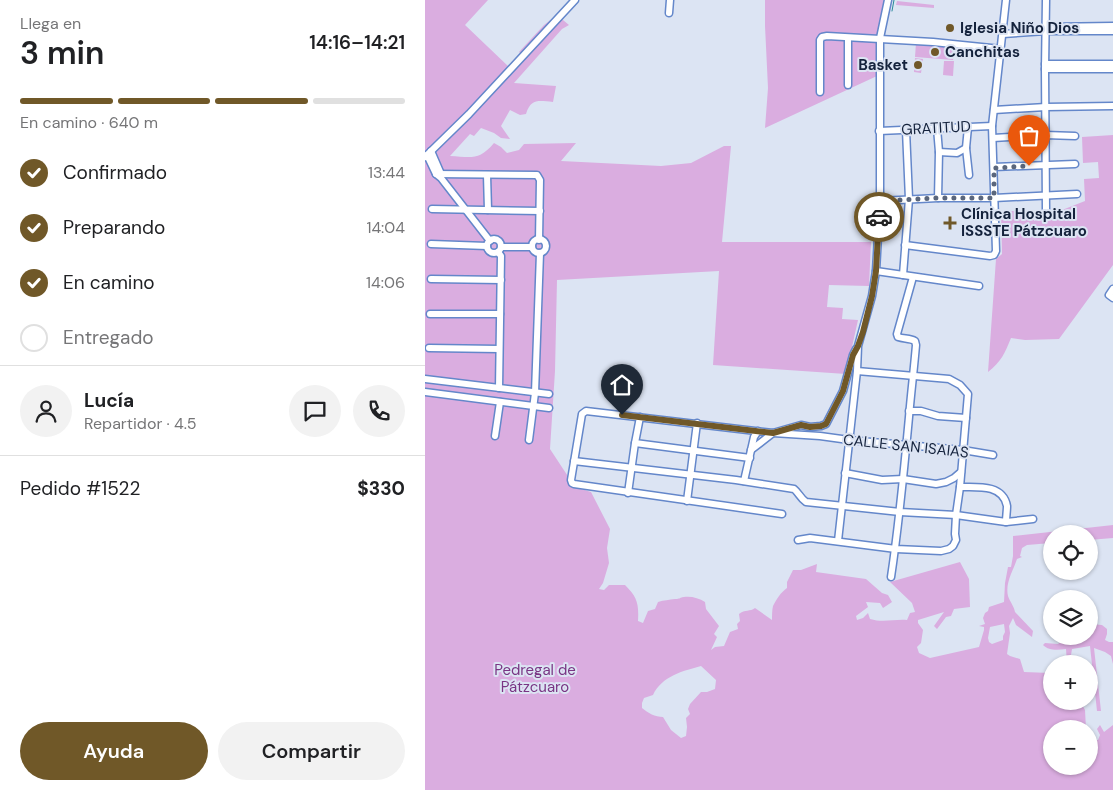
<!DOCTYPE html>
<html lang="es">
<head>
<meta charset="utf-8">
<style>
  :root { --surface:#fff; --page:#f2f2f2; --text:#202124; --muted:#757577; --line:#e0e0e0; --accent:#705828 }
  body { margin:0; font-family:"DM Sans",sans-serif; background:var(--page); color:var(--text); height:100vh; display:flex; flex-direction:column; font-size:19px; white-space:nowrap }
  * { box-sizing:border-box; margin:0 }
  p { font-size:16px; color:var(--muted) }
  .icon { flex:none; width:28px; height:28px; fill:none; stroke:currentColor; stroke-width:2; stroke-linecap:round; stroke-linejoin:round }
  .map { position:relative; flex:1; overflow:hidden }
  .drawer { display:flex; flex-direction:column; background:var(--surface); width:425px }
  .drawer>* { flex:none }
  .buttons { position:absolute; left:618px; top:525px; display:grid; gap:10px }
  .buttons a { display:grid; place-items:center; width:55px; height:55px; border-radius:50%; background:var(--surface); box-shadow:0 1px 4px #0004; font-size:25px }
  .pin { position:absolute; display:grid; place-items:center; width:42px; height:42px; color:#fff; margin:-51px -21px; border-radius:50% 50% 50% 0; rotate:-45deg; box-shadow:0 0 5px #0007 }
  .pin .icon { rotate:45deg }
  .courier { position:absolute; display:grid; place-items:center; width:50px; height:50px; margin:-25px; border:4px solid #705828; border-radius:50%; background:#fff; color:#222; box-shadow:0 1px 6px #0007 }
  .summary em { font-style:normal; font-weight:600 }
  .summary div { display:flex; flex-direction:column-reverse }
  .summary { display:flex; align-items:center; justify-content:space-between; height:85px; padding:0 20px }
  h1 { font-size:32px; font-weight:600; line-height:38px }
  .bar { display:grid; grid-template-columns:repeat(4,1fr); gap:8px 5px; align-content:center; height:60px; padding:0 20px }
  .bar i { height:6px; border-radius:4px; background:var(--line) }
  .bar .on { background:var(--accent) }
  .bar p { grid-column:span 4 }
  .line { display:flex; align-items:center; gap:12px; padding:0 20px; border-top:1px solid var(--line) }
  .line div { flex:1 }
  .round { display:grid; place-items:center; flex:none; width:52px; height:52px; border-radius:26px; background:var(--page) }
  ol { padding:0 20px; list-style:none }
  li { display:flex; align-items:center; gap:15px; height:55px }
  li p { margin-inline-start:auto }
  li .icon { padding:5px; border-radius:50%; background:var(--accent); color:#fff; stroke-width:4 }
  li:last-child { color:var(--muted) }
  li i { width:28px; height:28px; border:2px solid var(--line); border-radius:50% }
  .cta { display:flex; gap:10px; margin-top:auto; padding:10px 20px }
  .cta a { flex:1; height:58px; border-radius:30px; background:var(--accent); color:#fff; font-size:20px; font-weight:600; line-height:58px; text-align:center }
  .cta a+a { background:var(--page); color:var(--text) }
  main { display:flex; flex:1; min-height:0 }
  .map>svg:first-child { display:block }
  .green { fill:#daade0; fill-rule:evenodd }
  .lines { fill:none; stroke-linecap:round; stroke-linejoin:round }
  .stream { stroke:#268998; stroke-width:1 }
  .minor-casing { stroke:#6487ca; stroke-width:9 }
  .minor { stroke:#fff; stroke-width:6 }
  .done { stroke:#5a667c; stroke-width:5; stroke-dasharray:0 9 }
  .route { stroke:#705828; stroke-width:6 }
  .poi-dot { fill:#705828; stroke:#dce4f3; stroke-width:2 }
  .labels { text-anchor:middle; stroke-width:4; stroke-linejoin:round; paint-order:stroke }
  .poi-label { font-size:15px; font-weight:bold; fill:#14223c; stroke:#dce4f3; text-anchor:start }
  .street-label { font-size:15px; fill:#14223c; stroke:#dce4f3 }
  .park-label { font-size:15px; fill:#793584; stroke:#dce4f3 }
</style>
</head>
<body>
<main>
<section class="drawer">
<div class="summary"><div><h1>3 min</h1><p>Llega en</p></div><em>14:16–14:21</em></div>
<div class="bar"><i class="on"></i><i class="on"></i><i class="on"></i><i></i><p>En camino · 640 m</p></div>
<ol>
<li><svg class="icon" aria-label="check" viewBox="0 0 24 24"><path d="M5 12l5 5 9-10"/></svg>Confirmado<p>13:44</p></li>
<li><svg class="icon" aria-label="check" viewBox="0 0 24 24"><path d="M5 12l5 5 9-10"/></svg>Preparando<p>14:04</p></li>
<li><svg class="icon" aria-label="check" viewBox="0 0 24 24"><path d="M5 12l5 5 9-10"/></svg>En camino<p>14:06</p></li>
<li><i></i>Entregado</li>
</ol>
<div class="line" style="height:90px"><a class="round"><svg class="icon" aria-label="person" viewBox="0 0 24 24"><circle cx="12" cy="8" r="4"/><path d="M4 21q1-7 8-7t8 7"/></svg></a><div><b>Lucía</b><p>Repartidor · 4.5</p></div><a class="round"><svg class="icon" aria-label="chat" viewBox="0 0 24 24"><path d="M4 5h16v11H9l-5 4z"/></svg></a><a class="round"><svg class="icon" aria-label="phone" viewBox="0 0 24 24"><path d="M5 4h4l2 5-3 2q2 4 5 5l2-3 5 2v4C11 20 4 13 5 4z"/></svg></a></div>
<div class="line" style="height:65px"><div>Pedido #1522</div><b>$330</b></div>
<div class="cta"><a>Ayuda</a><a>Compartir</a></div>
</section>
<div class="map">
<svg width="688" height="790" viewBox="0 0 688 790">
  <rect width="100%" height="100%" fill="#dce4f3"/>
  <g class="green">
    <path d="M0,0H63L40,25L84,67L96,54L94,52L119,25L132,15L144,25L137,29L89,83L131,86L128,102C114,101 106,98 101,114L95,115L85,110L76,126L85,139L76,138L69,133L56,128L49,136L45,134L25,156C46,157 54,161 69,143L76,147L82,153L94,150L99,144L151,143L136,161L236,166L266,163L299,146H306L297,242H446L444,286L404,285L402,307L418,308L417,319L433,320L421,374L288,365L294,271L132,280L130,371L125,449L150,487L166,492L185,529L182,548L184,563L178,583L174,589L179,590L184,585H200C212,597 214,603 213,621L218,623L223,611L230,609L233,602C239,600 244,600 250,599C256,599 253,598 259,597C266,596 274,598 280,602L281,609L294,626L289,634L292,637L286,650L290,647L299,646L305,632L313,629L312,624L315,621L314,614C320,609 325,612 330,608L347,620C347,616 347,610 348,606C351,600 356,592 362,588V582L368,570H376L392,564L391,572L441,579L457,593L463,595L467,602L458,608L455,603L441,602L443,607L431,616L432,620L438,618L443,613L445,619C458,623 469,619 482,620L485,613L490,612L487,603L465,582L535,562L544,579L545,607L529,609L526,616L521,617L512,629L509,626L519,612L493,620V623L498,630L496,643L492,647L494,653L505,658L554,647L559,630V627L554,626L560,624L558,618L560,613L563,611L564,607L579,602L580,583L583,567H586L588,556V536L688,525V538L664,540V534H626V543L602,545L597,548L595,556L597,557L592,559C588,571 580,583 583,596C585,602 589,606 590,612L608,631L607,637L591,625L588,618L584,626L585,633L582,654L585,656L595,659L599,672L625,673V668H626V701H655L660,710L661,729H626V766H664V737L666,741L673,740L675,735L672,729L675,725L679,732L688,725V790H0ZM579,624L580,632L578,636V640L567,644L564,642L563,638L565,627ZM276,666L291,680L290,689L282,692H276L265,704L263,709L265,714L261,718L262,727L261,736L256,738L246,730L238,717C230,717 223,713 217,708V703L219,698L228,695C237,676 258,671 276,666Z"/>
    <polygon points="340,0 461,0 452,76 340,128 343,88 340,26"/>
    <polygon points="472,1 509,5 509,8 471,5"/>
    <polygon points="491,43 530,47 528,60 490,57"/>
    <polygon points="490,58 498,59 496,73 489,72"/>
    <polygon points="519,61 529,61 528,76 518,75"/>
    <path d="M688,135V265L634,339L600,340L586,338C580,353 576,362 563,372L571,259L577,254L576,211H609V221L660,201L659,179L674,178L673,162L658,163L657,137Z"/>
    <path d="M665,624L677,625L682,629V634L680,640L684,642H688V664L686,656L680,652L669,648L676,711H672L665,646L647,649L646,655L647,664H642L641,649C633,650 624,651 618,645L620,643L633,644L636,641L639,636H645L648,639L662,637L667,632L665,629Z"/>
  </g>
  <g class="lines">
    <polyline class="stream" points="467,11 469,0"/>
    <defs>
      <g id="minor">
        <polyline points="621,0 620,69 621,211"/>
        <polyline points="244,13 245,0"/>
        <polyline points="622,27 688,26"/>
        <polyline points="578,34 621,31 688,31"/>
        <polyline points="423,38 423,85"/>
        <polyline points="620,64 688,64"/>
        <polyline points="620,69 688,69"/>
        <polyline points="395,92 395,40 397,37 402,36 508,42 576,49"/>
        <polyline points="569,110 621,107 688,106"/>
        <polyline points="512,128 514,152 513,198"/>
        <polyline points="454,131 567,126"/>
        <polyline points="568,138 620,135 650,136"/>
        <polyline points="541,148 544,175"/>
        <polyline points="6,151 16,174 16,177"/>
        <polyline points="514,152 532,153 541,148 543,127"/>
        <polyline points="2,155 11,174 16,178 65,241"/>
        <polyline points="0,157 44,114 150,0"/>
        <polyline points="569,167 650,164"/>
        <polyline points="11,174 112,175 115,180 114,240"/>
        <polyline points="62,175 63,210"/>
        <polyline points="455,201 513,198 569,198 652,194"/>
        <polyline points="7,209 115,211"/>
        <circle cx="69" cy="246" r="7"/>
        <circle cx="114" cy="246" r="7"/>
        <polyline points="6,244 62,246"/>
        <polyline points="480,245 565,256 569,255 571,251 567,126 581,0"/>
        <polyline points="76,247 107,247"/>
        <polyline points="73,252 76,256 74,388"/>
        <polyline points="451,271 554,286"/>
        <polyline points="478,275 484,199 481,130"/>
        <polyline points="6,279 76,280"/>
        <polyline points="688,289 684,295 688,298"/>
        <polyline points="5,314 75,314"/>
        <polyline points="4,348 74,349"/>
        <polyline points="0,379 124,394"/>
        <polyline points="0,392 124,408"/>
        <polyline points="484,411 496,411 513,416 541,418"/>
        <polyline points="215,417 210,443 325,458"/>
        <polyline points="70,436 75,402"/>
        <polyline points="104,440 110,393 115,253"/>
        <polyline points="326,450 348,433 376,425 385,427 396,426 401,424 418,391 428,355 431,349"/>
        <path d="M149,461L311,480L369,489C374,493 375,498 381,502L475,512L531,515L581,522L608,519"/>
        <polyline points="420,473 457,480 478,479 511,484 521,482 529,478 536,472"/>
        <polyline points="319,481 329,437 333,431"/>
        <path d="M535,487C552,487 578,484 582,506C582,511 581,517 581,522"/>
        <polyline points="203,493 210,443"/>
        <polyline points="262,501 272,423"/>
        <polyline points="357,514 149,484 147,483 146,480 157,414 161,411 348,433 395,436 424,440 538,450 568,455"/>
        <polyline points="373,540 385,538 471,549 516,551 524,549 528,546 531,540 530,534 531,515 535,487 543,394 535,385 524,379 432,371"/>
        <polyline points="413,541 432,371 433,346 447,296 451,271 455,201 455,38 463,0"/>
        <path d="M466,577C474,524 479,471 484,417C486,393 489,369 491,345L490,341C485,338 479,339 473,337L472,334L488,277"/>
      </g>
    </defs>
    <use href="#minor" class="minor-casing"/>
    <use href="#minor" class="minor"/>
  </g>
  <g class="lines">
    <polyline class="done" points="454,217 455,201 513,198 569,198 569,168 604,166"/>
    <polyline class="route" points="197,415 348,433 376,425 385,427 396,426 401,424 418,391 428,355 433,346 438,332 447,296 451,271 454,217"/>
  </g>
  <g class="poi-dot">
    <circle cx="525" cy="28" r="5"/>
    <circle cx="510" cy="52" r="5"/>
    <circle cx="493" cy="65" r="5"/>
    <path d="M522.5 215.5h5v5h5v5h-5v5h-5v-5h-5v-5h5z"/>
  </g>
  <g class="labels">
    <g class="poi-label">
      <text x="535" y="33">Iglesia Niño Dios</text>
      <text x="520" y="57">Canchitas</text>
      <text x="483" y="70" text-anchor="end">Basket</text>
      <text x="536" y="219">Clínica Hospital<tspan x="536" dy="17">ISSSTE Pátzcuaro</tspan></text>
    </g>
    <g class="street-label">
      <text transform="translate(511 128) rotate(-3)" y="5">GRATITUD</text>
      <text transform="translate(481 446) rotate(6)" y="5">CALLE SAN ISAIAS</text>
    </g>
    <g class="park-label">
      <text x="110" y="675">Pedregal de<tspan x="110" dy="17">Pátzcuaro</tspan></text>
    </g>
  </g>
</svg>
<div class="buttons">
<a><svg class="icon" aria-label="locate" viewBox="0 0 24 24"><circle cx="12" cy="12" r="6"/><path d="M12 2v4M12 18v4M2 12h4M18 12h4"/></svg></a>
<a><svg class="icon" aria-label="layers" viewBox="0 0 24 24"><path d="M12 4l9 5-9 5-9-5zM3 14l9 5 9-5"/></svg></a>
<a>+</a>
<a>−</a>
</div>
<div class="pin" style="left:604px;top:166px;background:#ea580c"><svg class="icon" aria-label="bag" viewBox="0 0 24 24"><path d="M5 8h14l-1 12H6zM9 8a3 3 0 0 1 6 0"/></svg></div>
<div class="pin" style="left:197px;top:415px;background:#1f2937"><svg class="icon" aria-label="home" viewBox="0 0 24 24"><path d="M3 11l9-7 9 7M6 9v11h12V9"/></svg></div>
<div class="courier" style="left:454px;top:217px"><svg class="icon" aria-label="car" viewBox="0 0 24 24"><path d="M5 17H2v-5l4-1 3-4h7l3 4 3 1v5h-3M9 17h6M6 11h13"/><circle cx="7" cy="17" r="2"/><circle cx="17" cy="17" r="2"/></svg></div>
</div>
</main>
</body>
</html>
